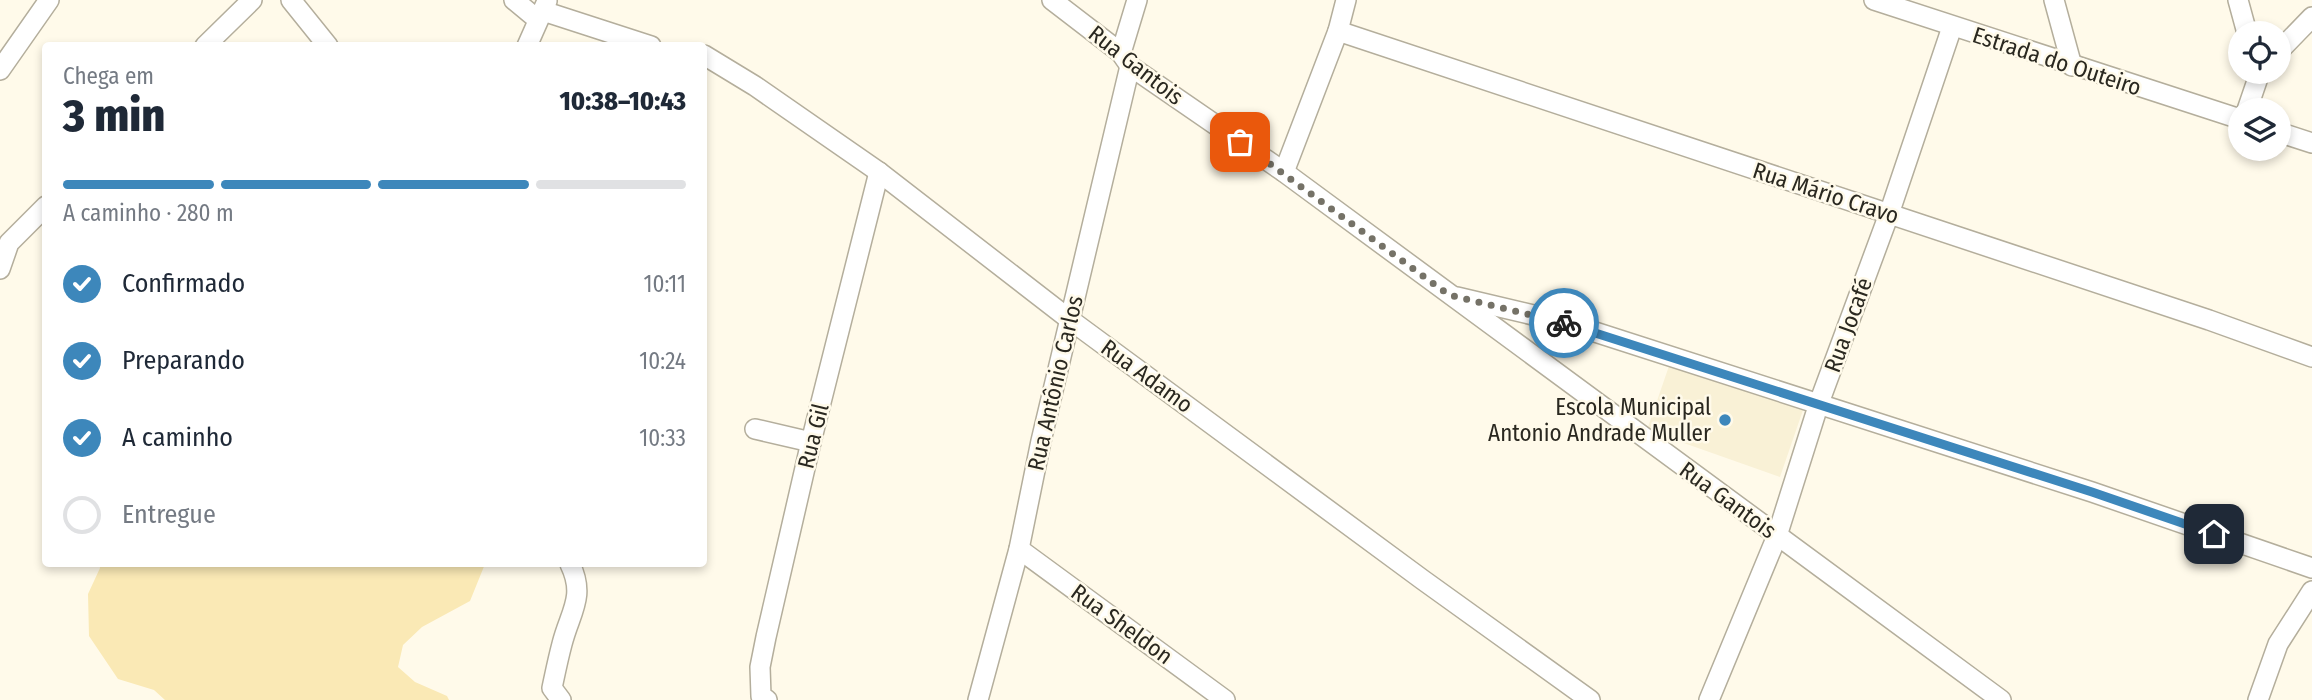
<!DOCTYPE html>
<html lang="pt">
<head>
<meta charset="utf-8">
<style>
  :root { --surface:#fff; --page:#f6f6f7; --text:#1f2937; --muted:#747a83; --line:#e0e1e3; --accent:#3d87bb }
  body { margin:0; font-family:"Fira Sans Condensed",sans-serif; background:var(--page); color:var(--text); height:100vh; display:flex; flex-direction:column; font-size:26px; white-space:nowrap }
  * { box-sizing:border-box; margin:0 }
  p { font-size:23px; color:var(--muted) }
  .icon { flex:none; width:38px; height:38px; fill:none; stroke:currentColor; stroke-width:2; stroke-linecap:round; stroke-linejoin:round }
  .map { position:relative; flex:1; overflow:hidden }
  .details { position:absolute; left:42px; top:42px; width:665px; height:525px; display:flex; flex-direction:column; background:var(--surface); border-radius:7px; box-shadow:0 4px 10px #0003 }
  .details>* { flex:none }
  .fabs { position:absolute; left:2228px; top:21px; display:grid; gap:14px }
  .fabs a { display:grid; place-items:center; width:63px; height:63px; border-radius:50%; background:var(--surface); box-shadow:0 4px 10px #0003; font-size:35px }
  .pin { position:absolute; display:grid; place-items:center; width:60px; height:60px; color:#fff; margin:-30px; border-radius:14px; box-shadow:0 4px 10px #0006 }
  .courier { position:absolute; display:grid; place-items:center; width:70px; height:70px; margin:-35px; border:5px solid #3d87bb; border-radius:50%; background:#fff; color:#222; box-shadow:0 2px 9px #0007 }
  .headline em { font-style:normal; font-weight:800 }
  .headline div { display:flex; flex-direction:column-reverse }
  .headline { display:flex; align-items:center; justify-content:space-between; height:119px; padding:0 21px }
  h1 { font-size:46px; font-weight:800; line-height:52px }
  .bar { display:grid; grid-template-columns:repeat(4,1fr); gap:10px 7px; align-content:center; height:84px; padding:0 21px }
  .bar i { height:9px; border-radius:5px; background:var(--line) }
  .bar .current { background:var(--accent) }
  .bar p { grid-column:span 4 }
  ol { padding:0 21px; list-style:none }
  li { display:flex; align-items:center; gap:21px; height:77px }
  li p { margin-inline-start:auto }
  li .icon { padding:7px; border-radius:50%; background:var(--accent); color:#fff; stroke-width:4 }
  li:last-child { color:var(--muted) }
  li i { width:38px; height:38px; border:4px solid var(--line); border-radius:50% }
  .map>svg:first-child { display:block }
  .built { fill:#f9f1d6 }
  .green { fill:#fae9b5 }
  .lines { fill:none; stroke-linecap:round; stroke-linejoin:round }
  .minor-casing { stroke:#b4ae9c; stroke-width:22 }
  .minor { stroke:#fff; stroke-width:19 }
  .done { stroke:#757267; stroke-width:7; stroke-dasharray:0 12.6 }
  .route { stroke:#3d87bb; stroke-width:9 }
  .poi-dot { fill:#3d87bb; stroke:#fffaea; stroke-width:2.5 }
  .labels { text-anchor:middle; stroke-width:5; stroke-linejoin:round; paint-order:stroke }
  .street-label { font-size:23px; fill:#2a2820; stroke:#fffaea }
  .poi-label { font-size:23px; fill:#2a2820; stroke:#fffaea; text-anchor:end }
</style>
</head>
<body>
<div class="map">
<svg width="2312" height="700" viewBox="0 0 2312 700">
  <rect width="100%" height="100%" fill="#fffaea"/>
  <polygon class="built" points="1670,363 1803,410 1780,477 1647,430"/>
  <polygon class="green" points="99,564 485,564 470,601 422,627 403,645 398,667 415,682 447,696 449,700 165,700 154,690 118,679 89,636 88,594 100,568"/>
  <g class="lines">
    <defs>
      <g id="minor">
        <polyline points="291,0 328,46"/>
        <polyline points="514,0 537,19"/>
        <polyline points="1052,0 1121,53 1130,66 1284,172 2001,700"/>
        <polyline points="1874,0 2240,119"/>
        <polyline points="2054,0 2072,66"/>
        <polyline points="2238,0 2247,33"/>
        <polyline points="543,11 651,46"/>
        <polyline points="1338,31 2209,320 2312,357"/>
        <polyline points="205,46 252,0"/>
        <polyline points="527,46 547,1"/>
        <polyline points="2278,52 2312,17"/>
        <polyline points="1121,53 1137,0"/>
        <polyline points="704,55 755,86 879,172 1069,319 1423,580 1590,700"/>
        <polyline points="0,70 49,0"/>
        <polyline points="2247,110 2260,72"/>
        <polyline points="2278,132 2312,143"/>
        <polyline points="1284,172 1338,31 1346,0"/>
        <polyline points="0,269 9,243 46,206"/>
        <polyline points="1457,297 1567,323 2092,492 2312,568"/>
        <polyline points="755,429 811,442"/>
        <polyline points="1019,549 1225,700"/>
        <path d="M561,700L552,688C555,674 558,659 562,644C570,612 586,597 570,564"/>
        <polyline points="767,700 761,696 760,667 766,637 811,442 879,172"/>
        <polyline points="978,700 1019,549 1041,441 1130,66"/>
        <polyline points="1709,700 1777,536 1819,403 1889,214 1952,27"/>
        <polyline points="2258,700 2278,644 2312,591"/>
      </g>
    </defs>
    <use href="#minor" class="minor-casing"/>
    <use href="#minor" class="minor"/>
  </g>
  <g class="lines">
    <polyline class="done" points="1240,142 1449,295 1564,323"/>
    <polyline class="route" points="1564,323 2092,492 2214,534"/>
  </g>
  <circle class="poi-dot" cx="1725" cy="420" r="7"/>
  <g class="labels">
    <g class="street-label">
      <text transform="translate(2057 61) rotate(18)" y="8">Estrada do Outeiro</text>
      <text transform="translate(1136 65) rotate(38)" y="8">Rua Gantois</text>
      <text transform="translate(1826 193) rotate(18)" y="8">Rua Mário Cravo</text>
      <text transform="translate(1848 325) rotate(-70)" y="8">Rua Jocafé</text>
      <text transform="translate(1147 376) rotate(36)" y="8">Rua Adamo</text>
      <text transform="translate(1055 383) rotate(-77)" y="8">Rua Antônio Carlos</text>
      <text transform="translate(813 436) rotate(-76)" y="8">Rua Gil</text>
      <text transform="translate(1728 500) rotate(36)" y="8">Rua Gantois</text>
      <text transform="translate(1122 624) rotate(36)" y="8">Rua Sheldon</text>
    </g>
    <g class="poi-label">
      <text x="1711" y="415">Escola Municipal<tspan x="1711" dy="26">Antonio Andrade Muller</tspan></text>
    </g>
  </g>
</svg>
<div class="fabs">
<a><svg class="icon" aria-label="locate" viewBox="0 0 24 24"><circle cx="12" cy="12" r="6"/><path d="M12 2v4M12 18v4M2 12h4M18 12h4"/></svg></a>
<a><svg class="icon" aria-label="layers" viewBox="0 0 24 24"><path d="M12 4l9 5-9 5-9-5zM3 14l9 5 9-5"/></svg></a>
</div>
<div class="pin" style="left:1240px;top:142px;background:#ea580c"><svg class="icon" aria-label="bag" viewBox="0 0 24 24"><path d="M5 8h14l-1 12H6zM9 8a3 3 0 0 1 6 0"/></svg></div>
<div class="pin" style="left:2214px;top:534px;background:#1f2937"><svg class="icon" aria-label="home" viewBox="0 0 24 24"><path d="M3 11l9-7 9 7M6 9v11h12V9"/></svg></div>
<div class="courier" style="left:1564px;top:323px"><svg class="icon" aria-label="bike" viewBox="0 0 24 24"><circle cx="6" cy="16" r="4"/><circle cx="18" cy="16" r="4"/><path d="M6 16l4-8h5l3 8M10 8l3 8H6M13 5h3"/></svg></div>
<section class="details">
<div class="headline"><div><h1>3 min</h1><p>Chega em</p></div><em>10:38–10:43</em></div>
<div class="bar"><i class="current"></i><i class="current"></i><i class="current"></i><i></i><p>A caminho · 280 m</p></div>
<ol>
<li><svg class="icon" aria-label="check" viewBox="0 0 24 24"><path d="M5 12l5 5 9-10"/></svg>Confirmado<p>10:11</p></li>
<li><svg class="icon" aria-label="check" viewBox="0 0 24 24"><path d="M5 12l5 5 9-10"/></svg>Preparando<p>10:24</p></li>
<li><svg class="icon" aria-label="check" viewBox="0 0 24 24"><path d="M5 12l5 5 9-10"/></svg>A caminho<p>10:33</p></li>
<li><i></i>Entregue</li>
</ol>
</section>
</div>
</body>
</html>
